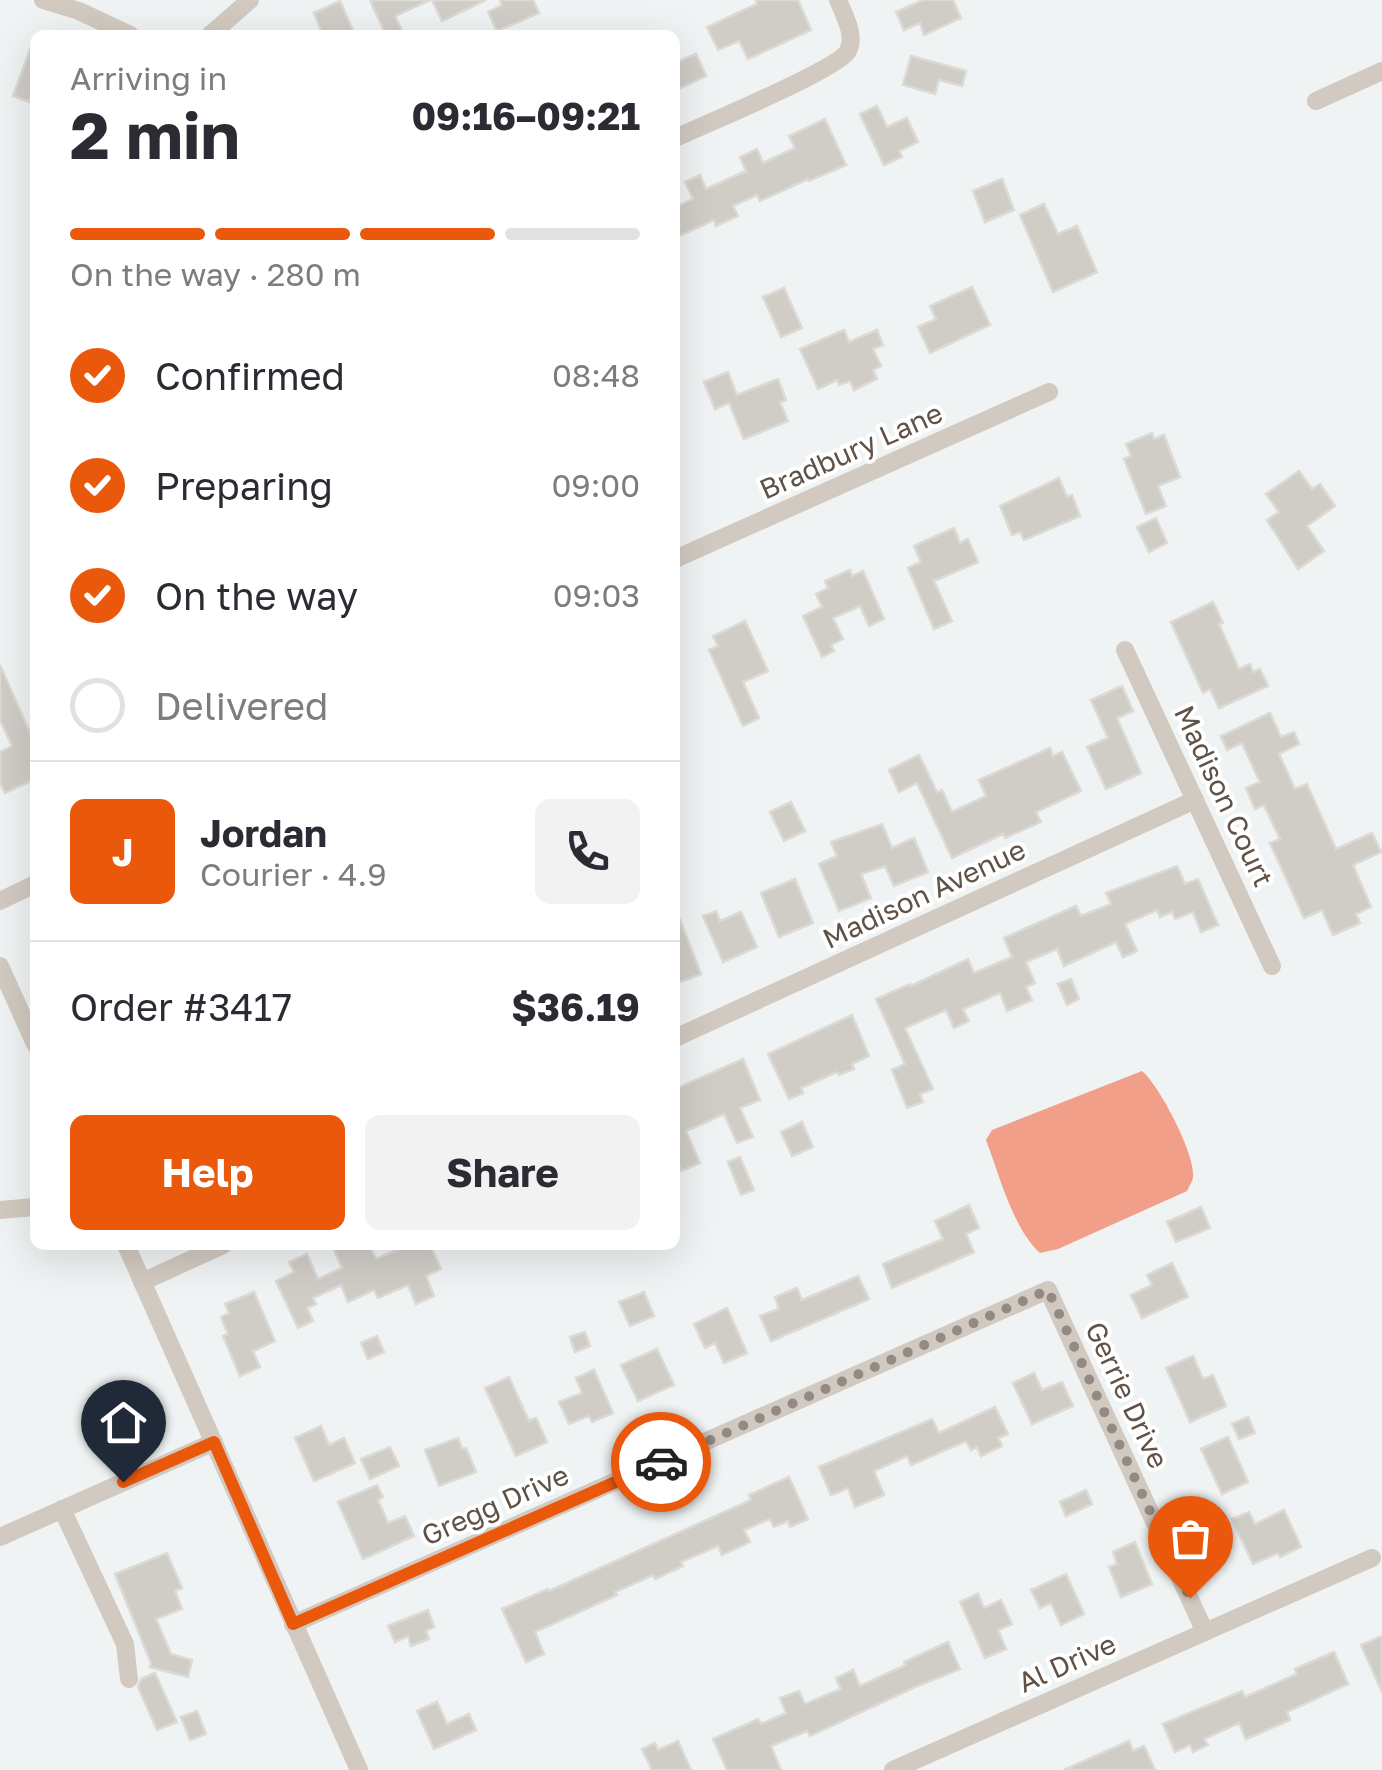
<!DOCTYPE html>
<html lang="en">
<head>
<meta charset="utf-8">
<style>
  :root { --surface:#fff; --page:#f2f2f3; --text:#2b2b33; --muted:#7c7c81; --line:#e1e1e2; --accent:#ea580c }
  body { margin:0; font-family:"Golos Text",sans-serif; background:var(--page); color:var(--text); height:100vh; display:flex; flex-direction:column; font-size:38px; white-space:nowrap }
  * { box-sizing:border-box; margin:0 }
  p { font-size:32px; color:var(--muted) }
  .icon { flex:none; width:55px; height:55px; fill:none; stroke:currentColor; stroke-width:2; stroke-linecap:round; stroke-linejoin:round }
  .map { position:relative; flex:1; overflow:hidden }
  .sheet { position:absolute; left:30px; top:30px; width:650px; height:1220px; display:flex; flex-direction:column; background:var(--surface); border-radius:15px; box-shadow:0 10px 40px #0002 }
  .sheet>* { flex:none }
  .pin { position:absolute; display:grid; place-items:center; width:85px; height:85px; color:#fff; margin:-102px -42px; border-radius:50% 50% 50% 0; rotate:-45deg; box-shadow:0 0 10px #0007 }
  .pin .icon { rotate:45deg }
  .courier { position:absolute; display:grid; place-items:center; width:100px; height:100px; margin:-50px; border:8px solid #ea580c; border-radius:50%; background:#fff; color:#222; box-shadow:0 2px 12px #0007 }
  .summary em { font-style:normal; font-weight:700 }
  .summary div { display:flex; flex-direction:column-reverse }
  .summary { display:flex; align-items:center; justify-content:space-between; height:170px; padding:0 40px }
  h1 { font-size:65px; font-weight:700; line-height:75px }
  .bar { display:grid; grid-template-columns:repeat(4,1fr); gap:15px 10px; align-content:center; height:120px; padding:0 40px }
  .bar i { height:12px; border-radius:8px; background:var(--line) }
  .bar .selected { background:var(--accent) }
  .bar p { grid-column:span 4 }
  .line { display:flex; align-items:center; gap:25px; padding:0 40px; border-top:2px solid var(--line) }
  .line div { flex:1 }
  .round { display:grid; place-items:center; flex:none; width:105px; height:105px; border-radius:15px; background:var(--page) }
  ol { padding:0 40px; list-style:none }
  li { display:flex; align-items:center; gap:30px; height:110px }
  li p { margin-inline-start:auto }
  li .icon { padding:10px; border-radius:50%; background:var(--accent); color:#fff; stroke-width:4 }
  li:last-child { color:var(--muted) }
  li i { width:55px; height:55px; border:5px solid var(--line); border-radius:50% }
  .cta { display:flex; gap:20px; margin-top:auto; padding:20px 40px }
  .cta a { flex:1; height:115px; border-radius:15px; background:var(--accent); color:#fff; font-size:40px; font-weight:700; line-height:115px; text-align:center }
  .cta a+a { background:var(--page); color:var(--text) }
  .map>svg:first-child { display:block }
  .water { fill:#f19f88 }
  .building { fill:#d0cdc7; stroke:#dcdad4; stroke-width:2.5 }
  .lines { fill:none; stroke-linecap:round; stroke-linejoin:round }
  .minor { stroke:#d2c9c0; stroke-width:18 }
  .done { stroke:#928a83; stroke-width:10; stroke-dasharray:0 18 }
  .route { stroke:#ea580c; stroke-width:12 }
  .labels { text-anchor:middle; stroke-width:8; stroke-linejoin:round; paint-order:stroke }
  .street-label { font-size:28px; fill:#5f5247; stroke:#fff }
</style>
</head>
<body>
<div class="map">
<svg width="1382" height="1770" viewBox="0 0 1382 1770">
  <rect width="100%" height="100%" fill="#f0f3f3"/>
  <path class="water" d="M1142,1071C1159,1085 1196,1155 1193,1177C1193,1180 1188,1189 1187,1191L1058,1249L1040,1253C1013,1229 999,1174 986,1140L992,1130Z"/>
  <g class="building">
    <polygon points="370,0 430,0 395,16 404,35 386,35"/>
    <polygon points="432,0 486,0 442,21"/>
    <polygon points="500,0 533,0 539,13 497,31 488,12 502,5"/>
    <polygon points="756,0 798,0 811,30 748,59 739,41 718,50 707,27 757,4"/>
    <polygon points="923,0 953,0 961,18 924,35 920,23 904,30 896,12"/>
    <polygon points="340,1 355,35 323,35 314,13"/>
    <polygon points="33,41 35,41 35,86 29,102 13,96"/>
    <polygon points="696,54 706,76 675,91 675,63"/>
    <polygon points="911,56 966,71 962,86 939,80 935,94 903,85"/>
    <polygon points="877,106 887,127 907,118 918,142 899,151 902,157 884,165 860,114"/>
    <polygon points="825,119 846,165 809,181 808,179 760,201 757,195 733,206 738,216 716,226 714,220 675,238 675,207 693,199 685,182 700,175 706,189 746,171 740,157 757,149 763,163 795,148 789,136"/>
    <polygon points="1002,179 1014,210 985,222 973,191"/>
    <polygon points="1044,204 1058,234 1077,226 1097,272 1053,292 1020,215"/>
    <polygon points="972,287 990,325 930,353 918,327 936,319 930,306"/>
    <polygon points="784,288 802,328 781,337 763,297"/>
    <polygon points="844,330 849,342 877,330 883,345 873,349 881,366 873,370 877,379 854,390 850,381 839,385 837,380 818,389 800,349"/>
    <polygon points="728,372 737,395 778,379 786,400 780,402 788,421 744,439 729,403 715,409 704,382"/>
    <polygon points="1152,433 1154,439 1164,435 1180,477 1158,486 1166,506 1146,514 1124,459 1131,456 1126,444"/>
    <polygon points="1299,471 1312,489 1320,484 1335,506 1307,526 1324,551 1298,569 1267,520 1279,512 1266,494"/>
    <polygon points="1059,478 1067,497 1072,495 1080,516 1024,540 1020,532 1012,535 1000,506"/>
    <polygon points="1156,518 1167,543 1149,552 1137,527"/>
    <polygon points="954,528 960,543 968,539 978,562 934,581 952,621 934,629 908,568 921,562 914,546"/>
    <polygon points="850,570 852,576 863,571 884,619 869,626 860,606 833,618 843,639 831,645 834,651 822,657 803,616 822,607 816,594 828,588 825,581"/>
    <polygon points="1213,602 1223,623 1219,624 1239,669 1250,664 1253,672 1260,669 1268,686 1219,708 1210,689 1203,693 1171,622"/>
    <polygon points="745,621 768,671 743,682 759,718 743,726 709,650 718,646 713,636"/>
    <polygon points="0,665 35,744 35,779 5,793 0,783 0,752 12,746 0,720"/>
    <polygon points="1122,686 1133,711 1117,718 1141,773 1106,789 1087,747 1108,738 1091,700"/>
    <polygon points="1270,713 1281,737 1294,732 1299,744 1279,754 1295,789 1307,784 1336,849 1372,833 1381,852 1353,865 1371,907 1356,914 1360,923 1333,935 1322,910 1304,918 1270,843 1280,839 1264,805 1255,809 1246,788 1260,782 1242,743 1227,750 1221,736"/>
    <polygon points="1050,748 1053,756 1062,752 1081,791 1036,812 1041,822 1005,838 1003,834 952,858 917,783 899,792 889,770 919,755 937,792 942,790 952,812 986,796 979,780"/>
    <polygon points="791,802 805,831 784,841 770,812"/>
    <polygon points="882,824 892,848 914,838 928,872 894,886 885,866 861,874 871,898 839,911 819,864 837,856 831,842"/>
    <polygon points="1177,866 1185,884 1198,879 1218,925 1201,932 1193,912 1175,919 1172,912 1160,917 1157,910 1125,924 1137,951 1123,957 1116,942 1064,966 1057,949 1026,962 1035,983 1026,987 1032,1000 1007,1011 1000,993 963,1009 969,1021 954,1028 946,1010 905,1028 933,1089 920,1094 923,1102 907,1108 892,1070 905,1064 876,999 910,984 911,986 968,959 974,973 1012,957 1004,938 1076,906 1081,916 1111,904 1106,893"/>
    <polygon points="795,879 813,923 779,937 761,893"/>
    <polygon points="676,910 701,974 675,984 675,911"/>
    <polygon points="716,911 720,921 741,912 757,947 723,962 703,916"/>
    <polygon points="1071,979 1079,999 1067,1005 1058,984"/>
    <polygon points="852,1015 869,1056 852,1064 854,1069 839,1075 837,1072 801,1088 803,1093 789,1099 768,1054"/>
    <polygon points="743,1059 760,1100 740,1108 753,1137 737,1143 724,1114 686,1131 700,1163 681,1171 675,1157 675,1089"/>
    <polygon points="802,1122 813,1147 792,1156 781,1132"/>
    <polygon points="740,1157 754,1190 741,1195 728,1162"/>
    <polygon points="969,1205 979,1228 966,1234 974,1252 892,1288 883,1264 943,1239 935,1221"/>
    <polygon points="1201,1207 1210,1228 1176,1242 1167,1222"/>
    <polygon points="332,1245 369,1245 376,1259 408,1245 430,1245 441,1269 426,1276 434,1296 416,1304 408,1285 378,1298 374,1290 348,1302 341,1285 313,1298 316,1304 307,1308 313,1321 298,1328 276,1281 294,1272 289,1262 307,1254 318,1279 342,1268"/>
    <polygon points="1172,1263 1188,1297 1142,1318 1131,1295 1152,1285 1147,1275"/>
    <polygon points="858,1276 869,1299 771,1341 760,1316 779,1309 775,1297 797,1288 802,1300"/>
    <polygon points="254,1292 275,1341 253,1351 260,1367 240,1376 223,1336 228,1334 221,1317 229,1313 225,1304"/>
    <polygon points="644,1292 654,1316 630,1326 619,1302"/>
    <polygon points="727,1308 747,1353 724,1363 715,1343 705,1348 694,1324"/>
    <polygon points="585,1332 590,1346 575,1352 570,1337"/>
    <polygon points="377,1336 384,1352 368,1359 361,1343"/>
    <polygon points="657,1349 674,1385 638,1401 621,1365"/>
    <polygon points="1193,1356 1203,1379 1213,1375 1226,1406 1190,1422 1166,1368"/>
    <polygon points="594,1370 613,1413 592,1422 589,1416 569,1424 559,1402 582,1393 576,1378"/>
    <polygon points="1034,1373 1042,1390 1062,1382 1073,1406 1032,1424 1013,1383"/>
    <polygon points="509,1377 529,1421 536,1418 547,1442 516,1456 485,1388"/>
    <polygon points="995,1407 1008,1434 998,1438 1002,1446 981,1456 977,1447 971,1450 966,1441 911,1465 907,1456 874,1471 884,1495 855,1507 848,1488 831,1495 819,1467 932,1419 939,1433"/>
    <polygon points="1248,1417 1255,1433 1239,1439 1232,1424"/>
    <polygon points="321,1426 329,1445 344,1438 355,1463 314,1481 295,1438"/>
    <polygon points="1228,1437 1248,1482 1222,1494 1201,1449"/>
    <polygon points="458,1438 462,1449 466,1448 476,1472 439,1486 425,1450"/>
    <polygon points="390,1447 399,1466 370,1479 361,1459"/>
    <polygon points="789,1477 808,1519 790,1527 788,1521 774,1527 770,1519 744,1530 750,1542 722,1555 718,1546 681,1562 683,1566 655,1579 653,1575 615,1592 617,1595 535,1632 544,1654 526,1662 502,1609 548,1589 549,1591 751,1500 749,1495"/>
    <polygon points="377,1485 383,1497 378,1500 388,1523 405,1516 414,1536 363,1559 338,1502"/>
    <polygon points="1086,1490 1092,1504 1066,1516 1060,1502"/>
    <polygon points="1284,1510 1301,1547 1280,1557 1278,1553 1253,1564 1232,1519 1249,1512 1255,1524"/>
    <polygon points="1135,1542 1152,1584 1121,1597 1109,1567 1117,1564 1113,1552"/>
    <polygon points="167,1553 182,1588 175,1591 182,1609 156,1619 171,1654 192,1660 188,1677 150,1667 151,1663 115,1574"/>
    <polygon points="1066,1574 1084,1614 1061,1625 1051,1603 1040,1608 1031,1590"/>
    <polygon points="978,1594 984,1608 1001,1600 1012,1624 998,1630 1006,1649 985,1658 960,1602"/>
    <polygon points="428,1610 434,1627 426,1631 429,1639 411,1646 408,1636 395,1642 388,1626"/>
    <polygon points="1382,1636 1382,1692 1361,1645"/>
    <polygon points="948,1642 960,1669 915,1687 810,1736 807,1731 771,1746 781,1770 727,1770 713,1739 758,1719 761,1724 786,1713 780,1698 799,1691 805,1704 841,1689 836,1678 853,1670 860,1686 906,1665 904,1662"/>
    <polygon points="1334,1652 1348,1684 1287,1712 1290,1720 1246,1739 1239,1723 1204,1739 1208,1745 1193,1752 1190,1745 1175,1752 1163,1724 1242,1691 1245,1697 1297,1674 1295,1669"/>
    <polygon points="155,1673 177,1722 157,1730 138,1687 141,1679"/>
    <polygon points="437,1702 447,1724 469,1714 476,1730 434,1749 417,1711"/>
    <polygon points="197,1711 206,1734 190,1740 181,1717"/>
    <polygon points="678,1741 691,1770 652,1770 642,1749 655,1743 658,1750"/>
    <polygon points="1129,1741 1133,1751 1144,1746 1155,1770 1064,1770"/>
  </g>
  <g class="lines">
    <g class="minor">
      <polyline points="43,0 79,11 130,35"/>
      <polyline points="210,35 250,0"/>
      <polyline points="1316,101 1382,71"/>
      <path d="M675,138C703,125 837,70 848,51C856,35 844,15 838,0"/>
      <polyline points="675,559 1049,392"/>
      <polyline points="1125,650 1272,966"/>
      <polyline points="0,901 35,884"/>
      <polyline points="0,966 35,1044"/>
      <polyline points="675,1038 1195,800"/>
      <polyline points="0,1210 35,1207"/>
      <polyline points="126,1245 359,1770"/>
      <polyline points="142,1282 223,1245"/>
      <polyline points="62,1509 125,1644 129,1679"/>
      <polyline points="0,1537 214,1442"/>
      <polyline points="293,1624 1048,1290 1205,1632"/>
      <polyline points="893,1770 1372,1558"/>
    </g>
  </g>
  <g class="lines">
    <polyline class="done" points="661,1462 1048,1290 1190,1598"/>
    <polyline class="route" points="123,1482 214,1442 293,1624 661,1462"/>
  </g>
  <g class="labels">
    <g class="street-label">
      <text transform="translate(851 451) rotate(-24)" y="10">Bradbury Lane</text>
      <text transform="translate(1224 796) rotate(65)" y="10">Madison Court</text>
      <text transform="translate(924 894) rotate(-25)" y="10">Madison Avenue</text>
      <text transform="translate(1127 1395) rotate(65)" y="10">Gerrie Drive</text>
      <text transform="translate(495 1505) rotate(-24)" y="10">Gregg Drive</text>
      <text transform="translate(1067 1663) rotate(-24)" y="10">Al Drive</text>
    </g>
  </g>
</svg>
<div class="pin" style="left:1190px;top:1598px;background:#ea580c"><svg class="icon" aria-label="bag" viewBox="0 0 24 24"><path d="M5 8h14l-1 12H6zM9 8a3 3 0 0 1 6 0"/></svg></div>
<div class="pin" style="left:123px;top:1482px;background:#1f2937"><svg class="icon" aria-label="home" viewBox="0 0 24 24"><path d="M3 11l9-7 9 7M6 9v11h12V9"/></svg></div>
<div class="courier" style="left:661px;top:1462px"><svg class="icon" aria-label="car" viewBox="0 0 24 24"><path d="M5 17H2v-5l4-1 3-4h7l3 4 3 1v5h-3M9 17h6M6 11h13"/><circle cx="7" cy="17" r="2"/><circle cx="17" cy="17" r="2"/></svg></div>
<section class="sheet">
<div class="summary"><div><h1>2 min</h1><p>Arriving in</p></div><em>09:16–09:21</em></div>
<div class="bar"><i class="selected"></i><i class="selected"></i><i class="selected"></i><i></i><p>On the way · 280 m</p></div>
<ol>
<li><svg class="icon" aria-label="check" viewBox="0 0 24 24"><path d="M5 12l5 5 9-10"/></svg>Confirmed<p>08:48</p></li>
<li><svg class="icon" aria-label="check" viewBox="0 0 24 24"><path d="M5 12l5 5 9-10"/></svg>Preparing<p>09:00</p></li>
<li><svg class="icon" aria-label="check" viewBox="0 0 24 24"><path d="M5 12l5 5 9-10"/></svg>On the way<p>09:03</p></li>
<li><i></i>Delivered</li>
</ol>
<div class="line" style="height:180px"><b class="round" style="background:var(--accent);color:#fff">J</b><div><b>Jordan</b><p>Courier · 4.9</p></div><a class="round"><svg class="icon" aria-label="phone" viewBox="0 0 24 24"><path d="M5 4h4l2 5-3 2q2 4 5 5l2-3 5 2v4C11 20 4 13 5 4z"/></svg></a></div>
<div class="line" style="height:130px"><div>Order #3417</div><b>$36.19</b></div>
<div class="cta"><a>Help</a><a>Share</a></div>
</section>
</div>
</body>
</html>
